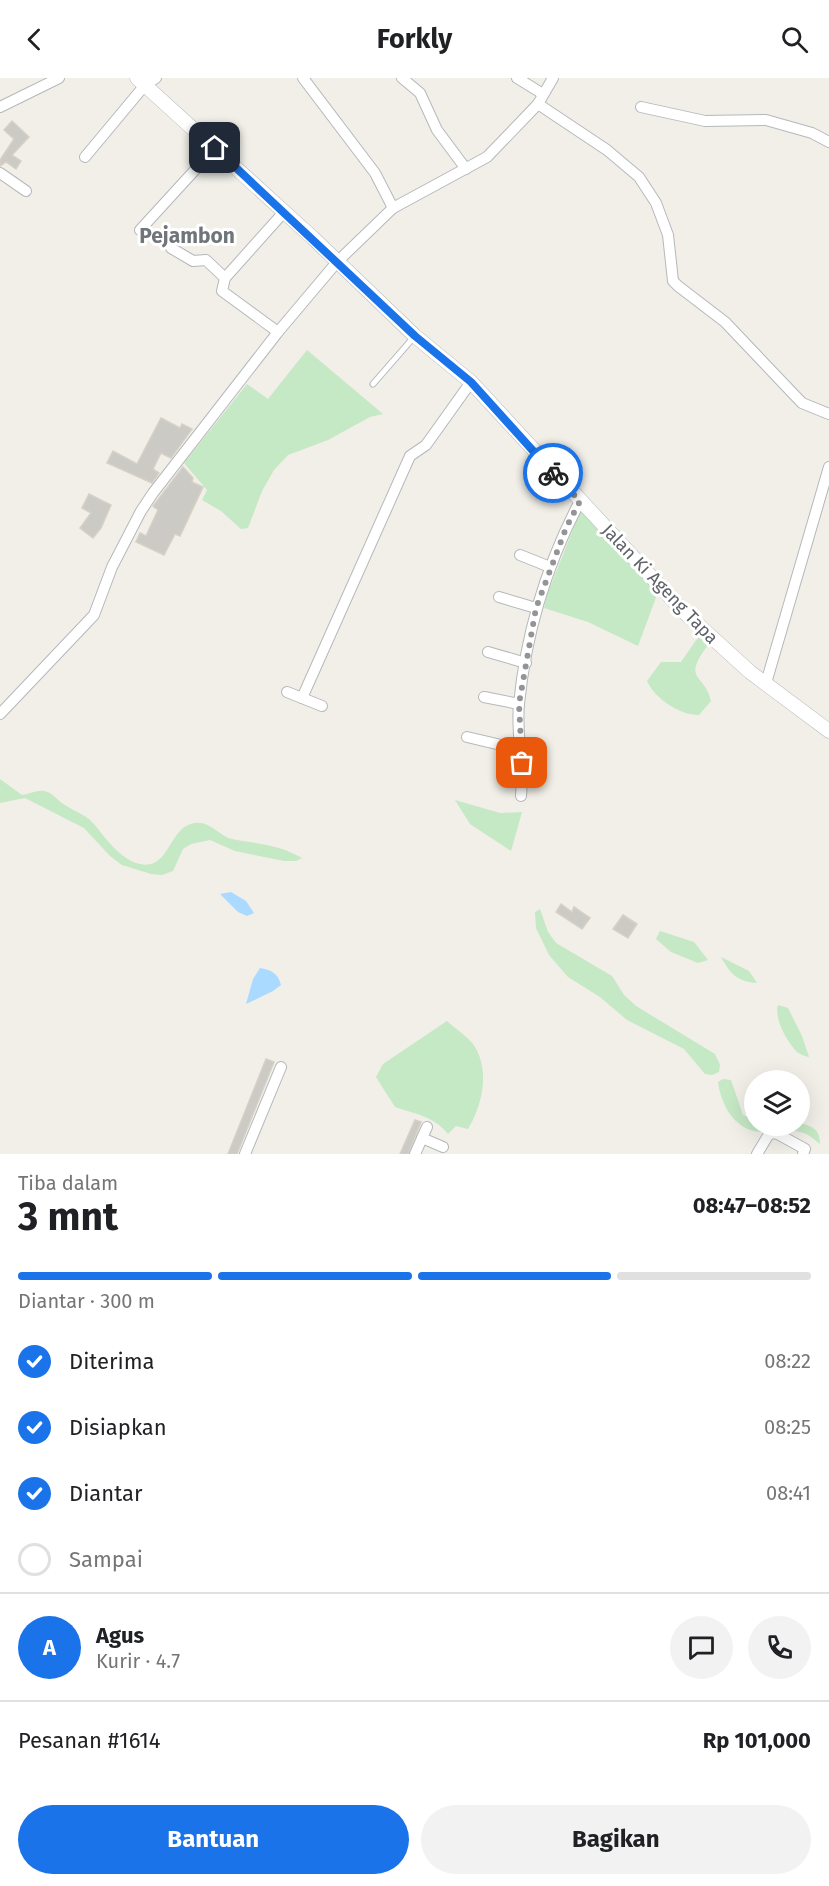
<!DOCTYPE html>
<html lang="id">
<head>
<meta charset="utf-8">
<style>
  :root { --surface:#fff; --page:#f2f2f2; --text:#202124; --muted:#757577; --line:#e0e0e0; --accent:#1a73e8 }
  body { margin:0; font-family:"Fira Sans",sans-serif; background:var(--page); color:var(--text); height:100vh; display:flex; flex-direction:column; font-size:22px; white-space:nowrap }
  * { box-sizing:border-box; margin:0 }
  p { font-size:20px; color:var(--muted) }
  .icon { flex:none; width:33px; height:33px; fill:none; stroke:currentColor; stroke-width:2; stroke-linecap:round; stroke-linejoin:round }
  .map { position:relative; height:1076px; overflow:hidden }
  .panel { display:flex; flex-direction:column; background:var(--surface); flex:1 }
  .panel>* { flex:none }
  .controls { position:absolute; left:744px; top:992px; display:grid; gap:12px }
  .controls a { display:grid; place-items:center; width:66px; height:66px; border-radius:50%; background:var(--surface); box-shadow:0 6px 24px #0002; font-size:30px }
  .pin { position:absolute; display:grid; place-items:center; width:51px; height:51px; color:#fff; margin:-26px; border-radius:12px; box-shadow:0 3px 9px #0006 }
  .courier { position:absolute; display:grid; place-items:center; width:60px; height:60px; margin:-30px; border:4px solid #1a73e8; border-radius:50%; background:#fff; color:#222; box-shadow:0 2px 8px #0007 }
  .head em { font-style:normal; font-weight:700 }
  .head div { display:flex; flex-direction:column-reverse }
  .head { display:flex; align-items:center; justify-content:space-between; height:102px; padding:0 18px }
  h1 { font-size:39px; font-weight:700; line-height:45px }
  .bar { display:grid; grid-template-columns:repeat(4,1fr); gap:9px 6px; align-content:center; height:72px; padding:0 18px }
  .bar i { height:8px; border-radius:4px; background:var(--line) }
  .bar .on { background:var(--accent) }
  .bar p { grid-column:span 4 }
  .line { display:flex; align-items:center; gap:15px; padding:0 18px; border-top:2px solid var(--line) }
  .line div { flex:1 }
  .round { display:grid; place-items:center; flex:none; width:63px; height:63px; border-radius:32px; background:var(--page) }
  ol { padding:0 18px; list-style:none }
  li { display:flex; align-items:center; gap:18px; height:66px }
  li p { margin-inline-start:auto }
  li .icon { padding:6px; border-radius:50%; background:var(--accent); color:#fff; stroke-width:4 }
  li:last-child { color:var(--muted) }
  li i { width:33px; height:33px; border:3px solid var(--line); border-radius:50% }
  .button { display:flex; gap:12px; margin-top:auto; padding:12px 18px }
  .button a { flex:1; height:69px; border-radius:36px; background:var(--accent); color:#fff; font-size:24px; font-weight:700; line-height:69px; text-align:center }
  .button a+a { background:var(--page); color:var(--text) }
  header { display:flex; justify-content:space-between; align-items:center; height:78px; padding:0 18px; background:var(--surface); font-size:27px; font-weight:700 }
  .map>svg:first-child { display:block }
  .green { fill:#c5e8c5 }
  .water { fill:#aadaff }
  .building { fill:#cccac5; stroke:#d6d1c6; stroke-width:1.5 }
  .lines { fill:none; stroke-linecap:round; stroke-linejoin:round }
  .service-casing { stroke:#b5b8bc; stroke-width:7 }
  .minor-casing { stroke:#b5b8bc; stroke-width:12 }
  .tertiary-casing { stroke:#b5b8bc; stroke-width:15 }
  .service { stroke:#fff; stroke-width:5 }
  .minor { stroke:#fff; stroke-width:10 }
  .tertiary { stroke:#fff; stroke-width:14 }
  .done { stroke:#929495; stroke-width:6; stroke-dasharray:0 10.8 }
  .route { stroke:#1a73e8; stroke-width:8 }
  .labels { text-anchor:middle; stroke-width:6; stroke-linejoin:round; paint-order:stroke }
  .street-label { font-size:18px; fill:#5f6368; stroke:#fff }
  .quarter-label { font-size:21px; font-weight:bold; fill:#70757a; stroke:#fff }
</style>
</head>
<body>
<header><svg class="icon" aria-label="back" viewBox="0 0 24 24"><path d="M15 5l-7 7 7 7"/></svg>Forkly<svg class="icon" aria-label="search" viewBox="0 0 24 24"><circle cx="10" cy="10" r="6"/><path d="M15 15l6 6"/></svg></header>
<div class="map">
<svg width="829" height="1076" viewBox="0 0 829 1076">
  <rect width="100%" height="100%" fill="#f1efe8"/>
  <g class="green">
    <polygon points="307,272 383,336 370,339 328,362 288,377 274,392 262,413 248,450 241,451 221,433 202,422 207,412 184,385 247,306 268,321"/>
    <polygon points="581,431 658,514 638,568 588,544 544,530 547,517"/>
    <path d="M699,558L708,567C681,603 705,595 711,623L699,637C680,637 655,621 647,603L661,584H681Z"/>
    <path d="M0,701L22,717C29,716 38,712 44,713C52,714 56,721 62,725C71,732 85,736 93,745C106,760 119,781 140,786C166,792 169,758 186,748C207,737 216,757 232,761C258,766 278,766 302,780L296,783H284L235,773L210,762L191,766L183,771L173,793L162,797L151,796L122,787L110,778L84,750L25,720L0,725Z"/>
    <polygon points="455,722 500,735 522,734 511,773 470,746"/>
    <polygon points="540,831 548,854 556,865 612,898 624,917 636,928 715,976 720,987 719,994 712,997 705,996 684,971 627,942 600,919 568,899 549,877 536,850 535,834"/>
    <polygon points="660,853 694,864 708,882 698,885 671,874 656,861"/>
    <path d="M721,879L749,893L757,905C737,904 730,895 721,879Z"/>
    <path d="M778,927L788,930L802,958L809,979C804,978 799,976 796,973C786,962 774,940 778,927Z"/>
    <path d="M447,943C455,951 469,959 475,969C490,994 482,1028 468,1051L456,1048L448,1056C434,1038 415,1036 395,1029L376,999L383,986Z"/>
    <path d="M723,1001L731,1002L743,1037L754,1042V1047H800V1045C812,1048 820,1051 820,1066C815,1062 809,1057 804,1055C790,1050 775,1055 761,1054C735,1053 721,1027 718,1004Z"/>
  </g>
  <g class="water">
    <polygon points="231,814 246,823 254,835 247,838 238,834 220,816"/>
    <path d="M260,890C271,892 278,895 281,907L273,913L246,926L253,901Z"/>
  </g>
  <g class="building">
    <polygon points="12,43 29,59 12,77 21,83 16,91 6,84 0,88 0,82 14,61 4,52"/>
    <polygon points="161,340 180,350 182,346 192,351 171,380 161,375 153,391 159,395 152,405 107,385 113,373 137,386"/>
    <polygon points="183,389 193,400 192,404 203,409 180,458 175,456 164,477 136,464 140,455 146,458 158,432 153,428"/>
    <polygon points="89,416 111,427 101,450 93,460 80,450 91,435 82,430"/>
    <polygon points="561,826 572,834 574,829 590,840 582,851 556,834"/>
    <polygon points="623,837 637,846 628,860 613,851"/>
    <polygon points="266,981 274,984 237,1076 228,1076"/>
    <polygon points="415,1042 421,1044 408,1076 400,1076"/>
  </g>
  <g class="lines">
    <defs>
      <polyline id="service" points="373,306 414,259"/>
      <g id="minor">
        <polyline points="303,0 375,95 393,130"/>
        <polyline points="402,0 420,15 437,52 466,91"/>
        <polyline points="517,0 543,16"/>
        <polyline points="538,26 607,72 639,99 656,125 668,157 673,203 678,208 725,244 802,325 829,336"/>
        <polyline points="0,29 59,0"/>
        <polyline points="641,29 705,43 766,42 812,55 829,64"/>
        <polyline points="85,79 145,7 156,0"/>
        <polyline points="0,95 26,113"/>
        <polyline points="140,152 215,70"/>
        <polyline points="171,170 193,183 206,182 225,200"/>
        <polyline points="278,254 222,213 225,200 284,134"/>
        <polyline points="520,477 550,489"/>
        <polyline points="499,519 536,530"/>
        <polyline points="488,574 526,585"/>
        <polyline points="766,605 829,389"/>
        <polyline points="287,614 322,628"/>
        <polyline points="484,619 519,626"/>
        <polyline points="302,620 410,378 426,367 471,304"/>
        <polyline points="0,636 94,537 112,489 141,433 153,415 278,254 337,184 393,130 487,79 538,26 553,0"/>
        <polyline points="467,659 522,672"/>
        <path d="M521,718C524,686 516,656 519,626C526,555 547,486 580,423"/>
        <polyline points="422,1060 443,1069"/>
        <polyline points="245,1076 281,989"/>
        <polyline points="415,1076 427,1049"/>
        <polyline points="757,1076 769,1056 776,1055 805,1071 803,1076"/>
      </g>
      <polyline id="tertiary" points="137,0 313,160 415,258 471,304 684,534 750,594 829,653"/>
    </defs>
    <use href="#service" class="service-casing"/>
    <use href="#minor" class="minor-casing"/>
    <use href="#tertiary" class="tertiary-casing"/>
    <use href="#service" class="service"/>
    <use href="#minor" class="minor"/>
    <use href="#tertiary" class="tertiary"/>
  </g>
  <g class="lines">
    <polyline class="done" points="522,685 519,626 536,530 566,450 580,423 553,395"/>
    <polyline class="route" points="215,70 415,258 471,304 553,395"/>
  </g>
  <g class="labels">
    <g class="street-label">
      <text transform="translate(660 506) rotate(46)" y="6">Jalan Ki Ageng Tapa</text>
    </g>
    <g class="quarter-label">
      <text x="187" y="165">Pejambon</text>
    </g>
  </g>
</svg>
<div class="controls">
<a><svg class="icon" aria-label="layers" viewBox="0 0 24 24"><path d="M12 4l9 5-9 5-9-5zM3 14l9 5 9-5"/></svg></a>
</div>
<div class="pin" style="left:522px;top:685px;background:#ea580c"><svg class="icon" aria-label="bag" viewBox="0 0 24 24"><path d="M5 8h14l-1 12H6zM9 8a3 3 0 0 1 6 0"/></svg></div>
<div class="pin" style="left:215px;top:70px;background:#1f2937"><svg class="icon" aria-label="home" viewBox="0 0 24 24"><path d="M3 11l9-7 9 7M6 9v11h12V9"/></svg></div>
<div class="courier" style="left:553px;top:395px"><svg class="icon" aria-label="bike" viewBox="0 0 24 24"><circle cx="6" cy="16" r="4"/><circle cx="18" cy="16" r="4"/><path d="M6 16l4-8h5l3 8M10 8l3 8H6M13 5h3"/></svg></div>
</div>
<section class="panel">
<div class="head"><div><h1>3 mnt</h1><p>Tiba dalam</p></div><em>08:47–08:52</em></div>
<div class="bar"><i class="on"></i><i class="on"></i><i class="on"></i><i></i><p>Diantar · 300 m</p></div>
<ol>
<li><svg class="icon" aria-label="check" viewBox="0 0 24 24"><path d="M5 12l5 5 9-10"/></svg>Diterima<p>08:22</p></li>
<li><svg class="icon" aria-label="check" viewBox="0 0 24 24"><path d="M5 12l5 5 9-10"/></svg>Disiapkan<p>08:25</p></li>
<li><svg class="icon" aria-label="check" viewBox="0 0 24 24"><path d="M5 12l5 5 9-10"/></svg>Diantar<p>08:41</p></li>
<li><i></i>Sampai</li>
</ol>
<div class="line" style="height:108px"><b class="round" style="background:var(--accent);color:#fff">A</b><div><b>Agus</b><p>Kurir · 4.7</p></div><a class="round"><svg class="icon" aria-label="chat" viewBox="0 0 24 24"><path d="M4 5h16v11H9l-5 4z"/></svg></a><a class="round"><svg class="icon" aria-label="phone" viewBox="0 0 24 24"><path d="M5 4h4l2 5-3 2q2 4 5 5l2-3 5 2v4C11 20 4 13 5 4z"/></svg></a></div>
<div class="line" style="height:78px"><div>Pesanan #1614</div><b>Rp 101,000</b></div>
<div class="button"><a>Bantuan</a><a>Bagikan</a></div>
</section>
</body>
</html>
